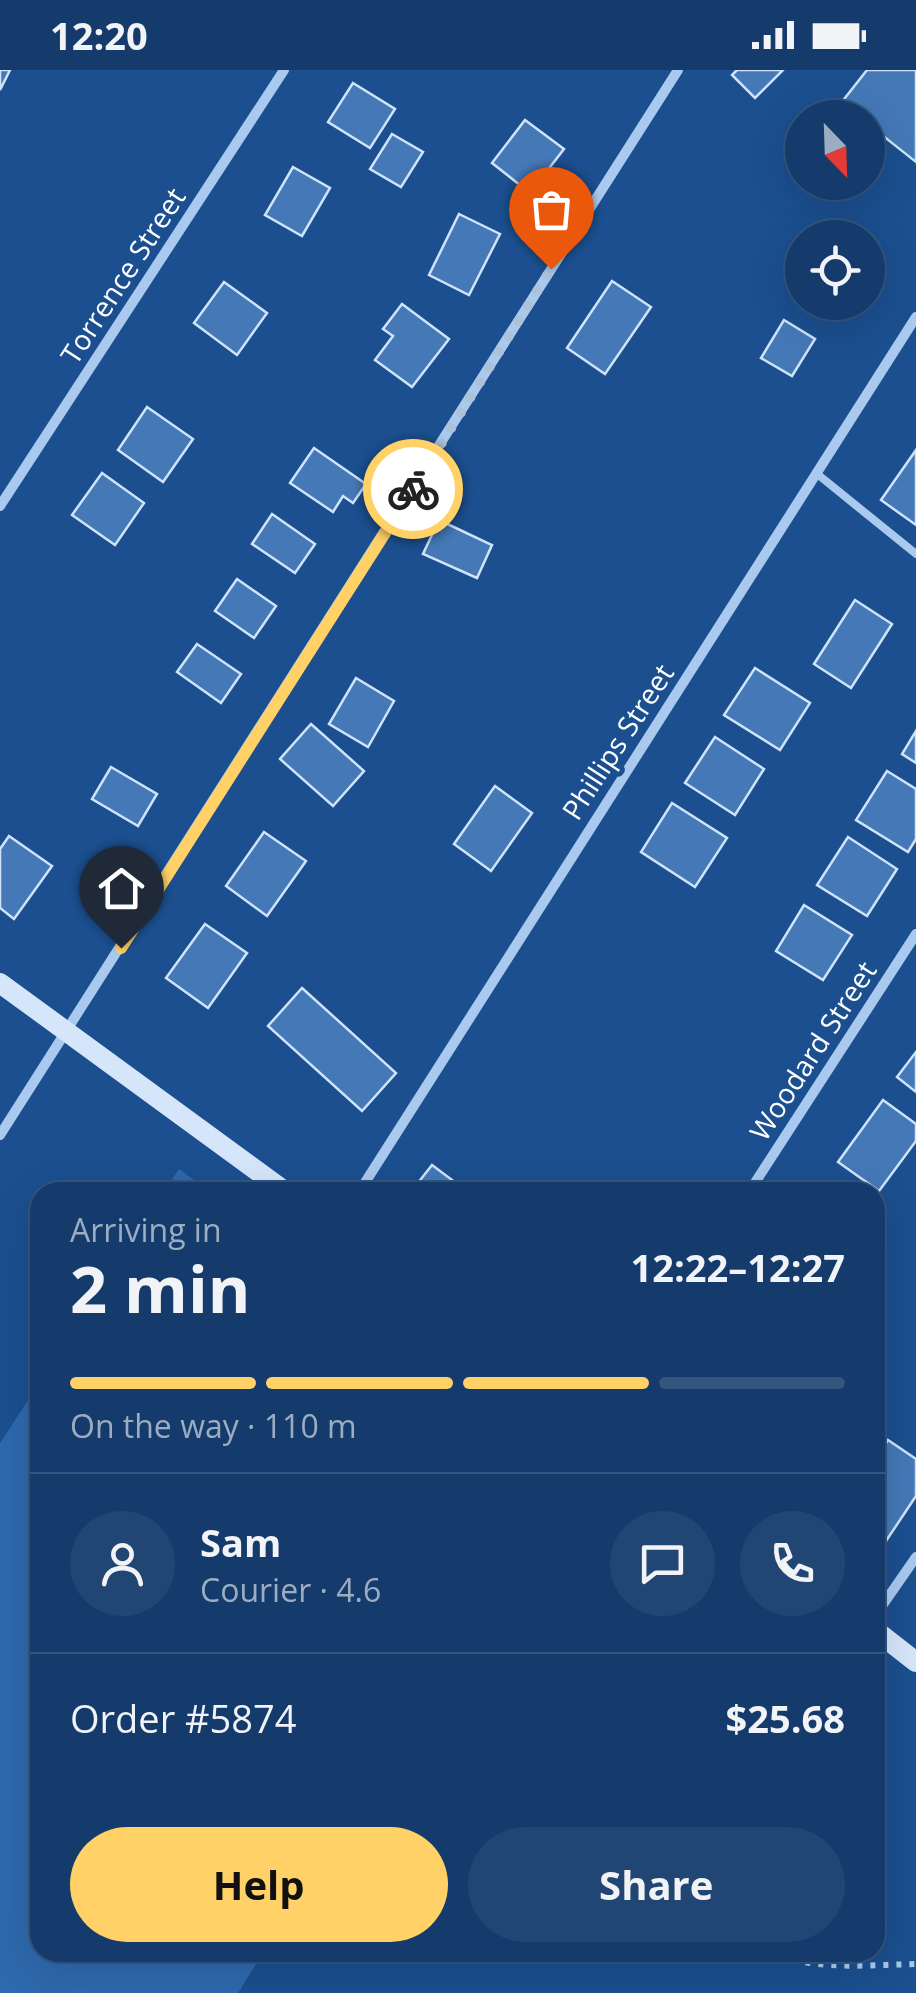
<!DOCTYPE html>
<html lang="en">
<head>
<meta charset="utf-8">
<style>
  :root { --surface:#143b6b; --page:#214673; --text:#f1f3f6; --muted:#9dadc1; --line:#33557e; --accent:#ffd166 }
  body { margin:0; font-family:"Open Sans",sans-serif; background:var(--page); color:var(--text); height:100vh; display:flex; flex-direction:column; font-size:38px; white-space:nowrap }
  * { box-sizing:border-box; margin:0 }
  p { font-size:32px; color:var(--muted) }
  .icon { flex:none; width:55px; height:55px; fill:none; stroke:currentColor; stroke-width:2; stroke-linecap:round; stroke-linejoin:round }
  .map { position:relative; flex:1; overflow:hidden }
  .drawer { position:absolute; left:30px; top:1112px; width:855px; height:780px; display:flex; flex-direction:column; background:var(--surface); border-radius:30px; box-shadow:0 10px 40px #0002,0 0 0 2px var(--line) }
  .drawer>* { flex:none }
  .needle { width:65px; rotate:157deg }
  .buttons { position:absolute; left:785px; top:30px; display:grid; gap:20px }
  .buttons a { display:grid; place-items:center; width:100px; height:100px; border-radius:50%; background:var(--surface); box-shadow:0 10px 40px #0002,0 0 0 2px var(--line); font-size:50px }
  .pin { position:absolute; display:grid; place-items:center; width:85px; height:85px; color:#fff; margin:-102px -42px; border-radius:50% 50% 50% 0; rotate:-45deg; box-shadow:0 0 10px #0007 }
  .pin .icon { rotate:45deg }
  .courier { position:absolute; display:grid; place-items:center; width:100px; height:100px; margin:-50px; border:8px solid #ffd166; border-radius:50%; background:#fff; color:#222; box-shadow:0 2px 12px #0007 }
  .overview em { font-style:normal; font-weight:700 }
  .overview div { display:flex; flex-direction:column-reverse }
  .overview { display:flex; align-items:center; justify-content:space-between; height:170px; padding:0 40px }
  h1 { font-size:65px; font-weight:700; line-height:75px }
  .bar { display:grid; grid-template-columns:repeat(4,1fr); gap:15px 10px; align-content:center; height:120px; padding:0 40px }
  .bar i { height:12px; border-radius:8px; background:var(--line) }
  .bar .on { background:var(--accent) }
  .bar p { grid-column:span 4 }
  .line { display:flex; align-items:center; gap:25px; padding:0 40px; border-top:2px solid var(--line) }
  .line div { flex:1 }
  .round { display:grid; place-items:center; flex:none; width:105px; height:105px; border-radius:52px; background:var(--page) }
  .action { display:flex; gap:20px; margin-top:auto; padding:20px 40px }
  .action a { flex:1; height:115px; border-radius:60px; background:var(--accent); color:#111; font-size:40px; font-weight:700; line-height:115px; text-align:center }
  .action a+a { background:var(--page); color:var(--text) }
  .status { display:flex; justify-content:space-between; align-items:center; height:70px; padding:0 50px; background:var(--surface); direction:ltr }
  .status svg { height:28px; fill:currentColor }
  .map>svg:first-child { display:block }
  .green { fill:#2e69ad }
  .building { fill:#4478b7; stroke:#cfe3fa; stroke-width:2.5 }
  .lines { fill:none; stroke-linecap:round; stroke-linejoin:round }
  .path { stroke:#a9c9ee; stroke-width:6; stroke-dasharray:5 8; stroke-linecap:butt }
  .service { stroke:#a9c9ee; stroke-width:8 }
  .minor { stroke:#a9c9ee; stroke-width:10 }
  .secondary { stroke:#d6e6fa; stroke-width:20 }
  .done { stroke:#afc1d8; stroke-width:10; stroke-dasharray:0 18 }
  .route { stroke:#ffd166; stroke-width:12 }
  .labels { text-anchor:middle; stroke-width:10; stroke-linejoin:round; paint-order:stroke }
  .street-label { font-size:28px; fill:#fff; stroke:#1b4f8f }
</style>
</head>
<body>
<div class="status"><b>12:20</b><svg viewBox="0 0 49 12"><path d="M0 12V9h3v3zM5 12V6h3v6zM10 12V3h3v9zM15 12V0h3v12zM26 1h20v11H26zM47 4h2v5h-2z"/></svg></div>
<div class="map">
<svg width="916" height="1923" viewBox="0 0 916 1923">
  <rect width="100%" height="100%" fill="#1b4f8f"/>
  <g class="green">
    <polygon points="179,1099 210,1122 164,1122"/>
    <polygon points="40,1312 40,1882 263,1883 238,1923 0,1923 0,1373"/>
  </g>
  <g class="building">
    <polygon points="0,0 10,0 0,20"/>
    <polygon points="737,0 783,0 755,28 732,5"/>
    <polygon points="867,0 916,0 916,92 868,54 868,48 859,48 841,33"/>
    <polygon points="353,13 395,39 370,78 328,52"/>
    <polygon points="525,50 564,79 530,123 492,93"/>
    <polygon points="392,64 423,82 401,117 370,99"/>
    <polygon points="293,97 330,118 302,166 265,145"/>
    <polygon points="459,144 500,164 469,225 429,205"/>
    <polygon points="612,211 651,237 605,304 567,278"/>
    <polygon points="224,212 267,243 237,285 194,253"/>
    <polygon points="402,234 449,269 412,317 375,290 393,266 383,259"/>
    <polygon points="784,250 815,269 792,306 761,288"/>
    <polygon points="147,337 193,369 163,412 118,380"/>
    <polygon points="314,378 366,414 353,433 343,426 333,442 290,413"/>
    <polygon points="916,380 916,455 881,430"/>
    <polygon points="102,403 144,433 115,475 72,445"/>
    <polygon points="272,444 315,474 295,503 252,474"/>
    <polygon points="439,450 492,475 477,508 423,484"/>
    <polygon points="237,509 276,536 254,568 215,541"/>
    <polygon points="855,530 892,554 851,618 814,594"/>
    <polygon points="197,574 241,604 221,633 177,602"/>
    <polygon points="755,598 810,633 780,680 724,645"/>
    <polygon points="356,608 394,631 368,677 329,654"/>
    <polygon points="311,654 364,701 333,736 280,689"/>
    <polygon points="916,661 916,693 902,684"/>
    <polygon points="715,667 764,699 735,745 685,713"/>
    <polygon points="111,697 157,724 138,756 92,729"/>
    <polygon points="887,701 916,719 916,769 908,782 856,750"/>
    <polygon points="495,716 532,743 491,801 454,774"/>
    <polygon points="672,733 727,768 695,817 641,782"/>
    <polygon points="264,762 306,791 267,846 226,816"/>
    <polygon points="9,766 52,796 14,849 0,838 0,779"/>
    <polygon points="848,767 897,799 867,846 817,815"/>
    <polygon points="804,835 852,865 823,910 776,881"/>
    <polygon points="205,854 247,883 208,938 166,908"/>
    <polygon points="302,918 396,1003 362,1041 268,956"/>
    <polygon points="916,982 916,1022 897,1007"/>
    <polygon points="883,1030 916,1054 916,1071 879,1121 838,1092"/>
    <polygon points="432,1095 468,1122 420,1122 414,1118"/>
    <polygon points="888,1370 916,1389 916,1426 886,1471 875,1464 875,1390"/>
  </g>
  <g class="lines">
    <path class="path" d="M768,1882C815,1901 866,1895 916,1894"/>
    <polyline class="service" points="816,403 916,484"/>
    <g class="minor">
      <polyline points="0,436 284,0"/>
      <polyline points="0,1065 678,0"/>
      <polyline points="359,1122 916,247"/>
      <polyline points="749,1122 916,864"/>
      <polyline points="875,1546 916,1487"/>
    </g>
    <g class="secondary">
      <polyline points="0,913 286,1122"/>
      <polyline points="875,1560 916,1592"/>
    </g>
  </g>
  <g class="lines">
    <polyline class="done" points="413,419 551,199"/>
    <polyline class="route" points="121,878 413,419"/>
  </g>
  <g class="labels">
    <g class="street-label">
      <text transform="translate(123 206) rotate(-57)" y="10">Torrence Street</text>
      <text transform="translate(618 672) rotate(-57)" y="10">Phillips Street</text>
      <text transform="translate(813 981) rotate(-57)" y="10">Woodard Street</text>
    </g>
  </g>
</svg>
<div class="buttons">
<a><svg class="needle" viewBox="-14 -14 28 28"><path d="M0-13l5 13h-10z" fill="#e53935"/><path d="M0 13l5-13h-10z" fill="#9dadc1"/></svg></a>
<a><svg class="icon" aria-label="locate" viewBox="0 0 24 24"><circle cx="12" cy="12" r="6"/><path d="M12 2v4M12 18v4M2 12h4M18 12h4"/></svg></a>
</div>
<div class="pin" style="left:551px;top:199px;background:#ea580c"><svg class="icon" aria-label="bag" viewBox="0 0 24 24"><path d="M5 8h14l-1 12H6zM9 8a3 3 0 0 1 6 0"/></svg></div>
<div class="pin" style="left:121px;top:878px;background:#1f2937"><svg class="icon" aria-label="home" viewBox="0 0 24 24"><path d="M3 11l9-7 9 7M6 9v11h12V9"/></svg></div>
<div class="courier" style="left:413px;top:419px"><svg class="icon" aria-label="bike" viewBox="0 0 24 24"><circle cx="6" cy="16" r="4"/><circle cx="18" cy="16" r="4"/><path d="M6 16l4-8h5l3 8M10 8l3 8H6M13 5h3"/></svg></div>
<section class="drawer">
<div class="overview"><div><h1>2 min</h1><p>Arriving in</p></div><em>12:22–12:27</em></div>
<div class="bar"><i class="on"></i><i class="on"></i><i class="on"></i><i></i><p>On the way · 110 m</p></div>
<div class="line" style="height:180px"><a class="round"><svg class="icon" aria-label="person" viewBox="0 0 24 24"><circle cx="12" cy="8" r="4"/><path d="M4 21q1-7 8-7t8 7"/></svg></a><div><b>Sam</b><p>Courier · 4.6</p></div><a class="round"><svg class="icon" aria-label="chat" viewBox="0 0 24 24"><path d="M4 5h16v11H9l-5 4z"/></svg></a><a class="round"><svg class="icon" aria-label="phone" viewBox="0 0 24 24"><path d="M5 4h4l2 5-3 2q2 4 5 5l2-3 5 2v4C11 20 4 13 5 4z"/></svg></a></div>
<div class="line" style="height:130px"><div>Order #5874</div><b>$25.68</b></div>
<div class="action"><a>Help</a><a>Share</a></div>
</section>
</div>
</body>
</html>
